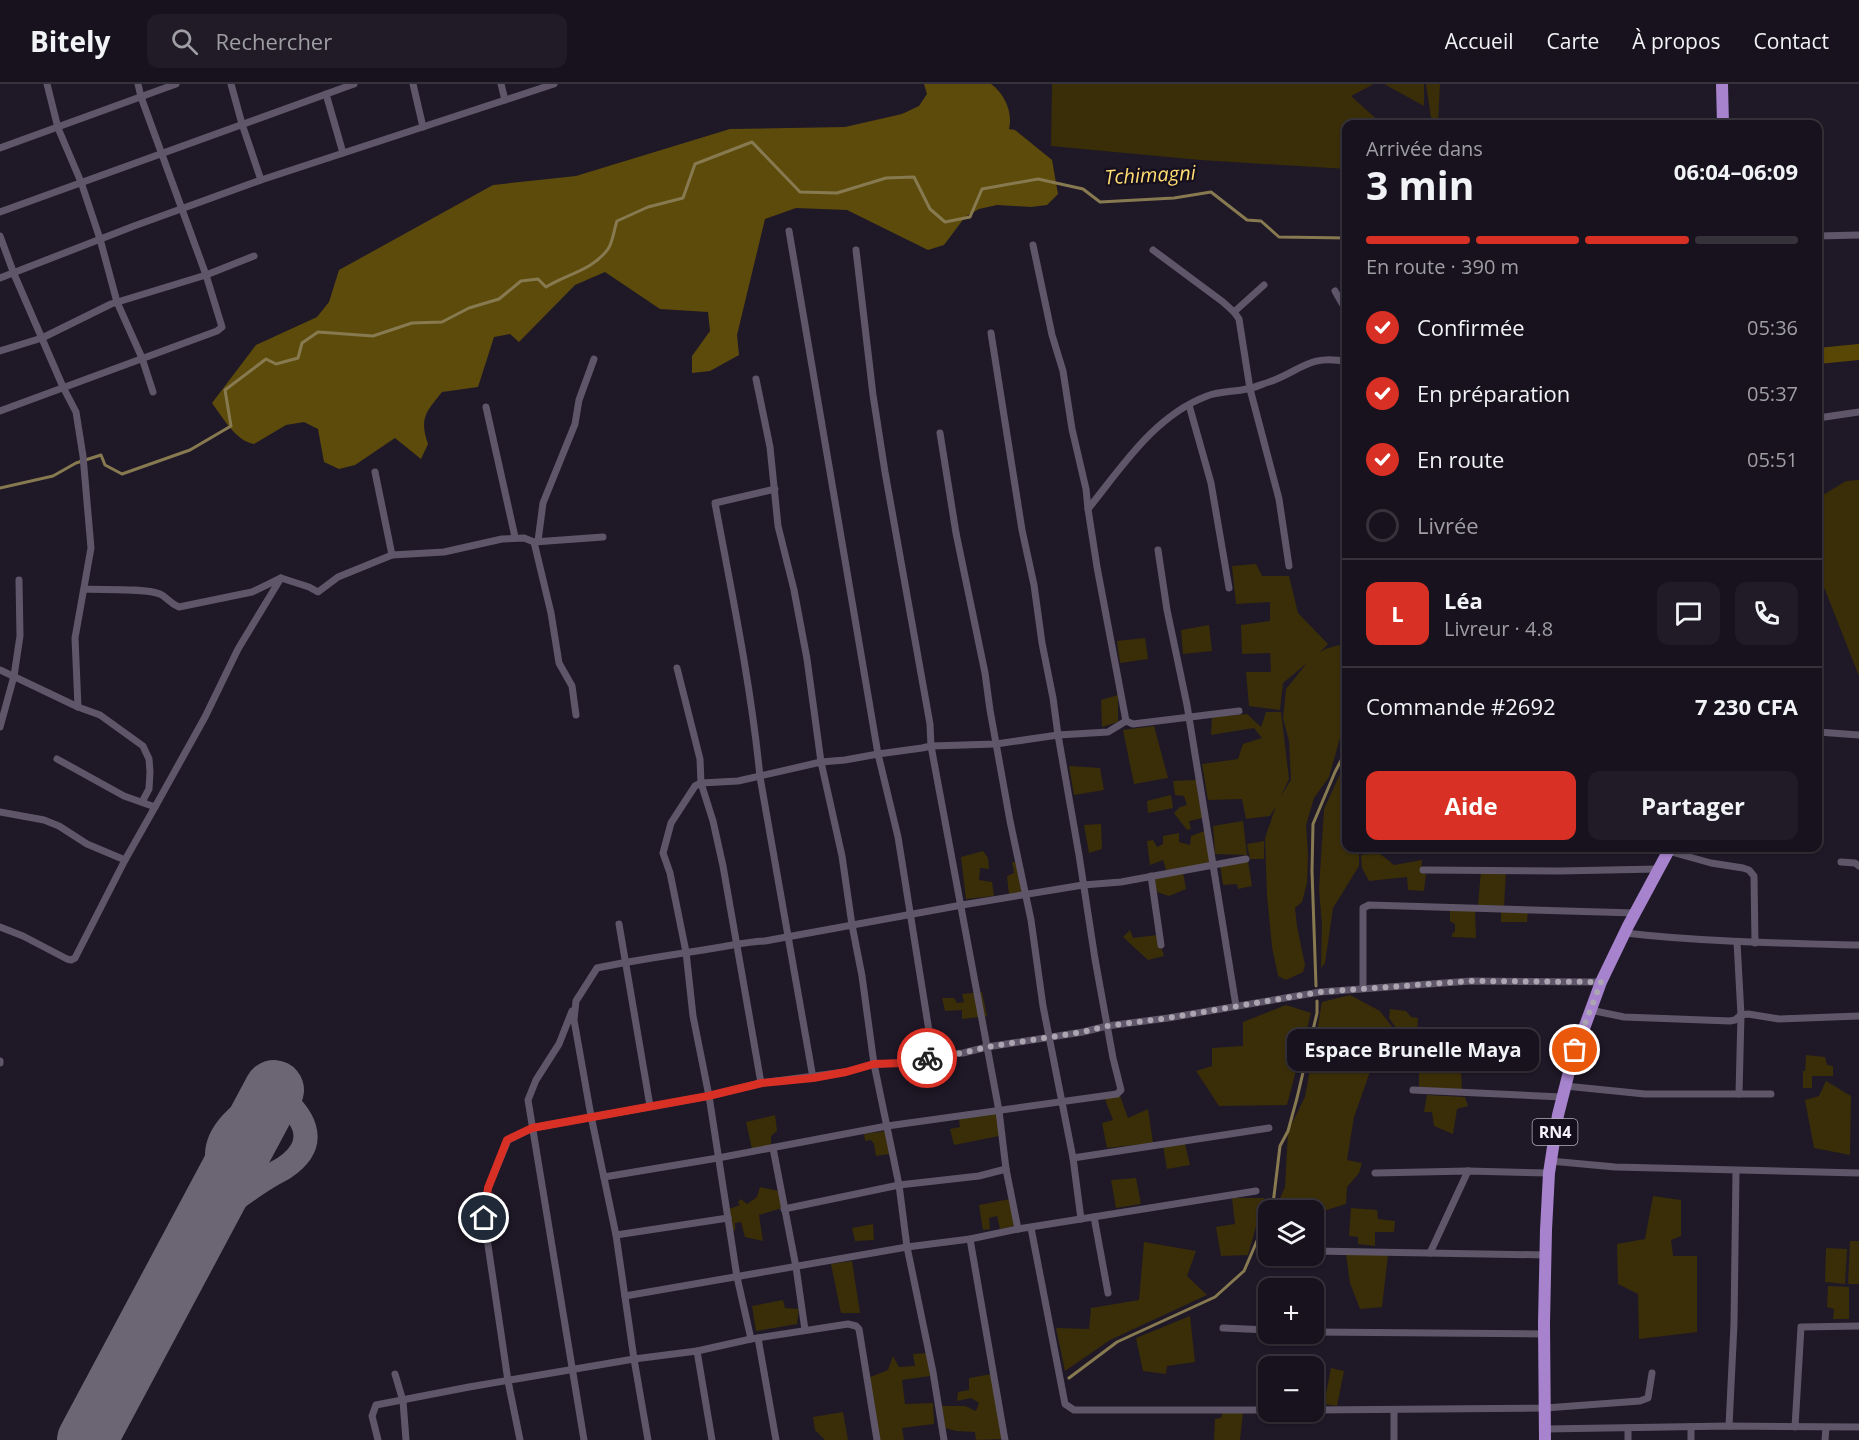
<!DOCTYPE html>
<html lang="fr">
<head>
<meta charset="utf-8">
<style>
  :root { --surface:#17121d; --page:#201b26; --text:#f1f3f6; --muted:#9e9ea4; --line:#36323b; --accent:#d93025 }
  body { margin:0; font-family:"Open Sans",sans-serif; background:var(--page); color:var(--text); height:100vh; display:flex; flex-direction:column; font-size:22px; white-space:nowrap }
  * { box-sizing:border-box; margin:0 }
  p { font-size:20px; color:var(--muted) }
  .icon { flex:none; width:33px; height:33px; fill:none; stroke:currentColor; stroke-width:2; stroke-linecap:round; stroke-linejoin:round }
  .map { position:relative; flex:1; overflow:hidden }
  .details { position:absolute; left:1342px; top:36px; width:480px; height:732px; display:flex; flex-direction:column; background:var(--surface); border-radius:12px; box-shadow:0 2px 4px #0004,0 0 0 2px var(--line) }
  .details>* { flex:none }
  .tools { position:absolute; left:1258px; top:1116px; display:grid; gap:12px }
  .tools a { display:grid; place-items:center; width:66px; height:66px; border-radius:12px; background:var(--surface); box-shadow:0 2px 4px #0004,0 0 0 2px var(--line); font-size:30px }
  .pin { position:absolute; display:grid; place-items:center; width:51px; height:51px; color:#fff; margin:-26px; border:3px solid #fff; border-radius:50%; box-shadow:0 2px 6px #0007 }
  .courier { position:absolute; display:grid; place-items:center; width:60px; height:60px; margin:-30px; border:4px solid #d93025; border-radius:50%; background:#fff; color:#222; box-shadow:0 2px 8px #0007 }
  .bubble { position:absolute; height:42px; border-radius:12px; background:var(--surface); box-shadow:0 2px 4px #0004,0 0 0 2px var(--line); font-size:20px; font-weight:700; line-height:42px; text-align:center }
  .head em { font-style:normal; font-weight:700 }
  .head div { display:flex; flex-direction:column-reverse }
  .head { display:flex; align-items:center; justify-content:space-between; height:102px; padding:0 24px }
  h1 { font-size:39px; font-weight:700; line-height:45px }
  .bar { display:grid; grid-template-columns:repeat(4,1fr); gap:9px 6px; align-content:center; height:72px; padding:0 24px }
  .bar i { height:8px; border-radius:4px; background:var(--line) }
  .bar .on { background:var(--accent) }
  .bar p { grid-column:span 4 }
  .line { display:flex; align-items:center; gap:15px; padding:0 24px; border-top:2px solid var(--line) }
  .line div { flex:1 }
  .round { display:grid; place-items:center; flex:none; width:63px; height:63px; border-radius:12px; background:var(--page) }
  ol { padding:0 24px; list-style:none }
  li { display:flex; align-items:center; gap:18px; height:66px }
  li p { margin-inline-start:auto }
  li .icon { padding:6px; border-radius:50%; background:var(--accent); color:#fff; stroke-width:4 }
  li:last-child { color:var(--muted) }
  li i { width:33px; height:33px; border:3px solid var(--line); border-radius:50% }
  .button { display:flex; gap:12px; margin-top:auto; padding:12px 24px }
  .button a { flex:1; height:69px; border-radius:12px; background:var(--accent); color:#fff; font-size:24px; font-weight:700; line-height:69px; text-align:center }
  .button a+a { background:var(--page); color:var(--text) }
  header { display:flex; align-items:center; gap:36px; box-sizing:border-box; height:84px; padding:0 30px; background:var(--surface); border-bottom:2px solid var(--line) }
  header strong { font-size:28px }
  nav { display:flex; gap:33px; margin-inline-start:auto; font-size:21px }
  .search { width:420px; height:54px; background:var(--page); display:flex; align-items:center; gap:15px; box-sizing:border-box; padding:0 21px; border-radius:12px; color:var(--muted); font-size:22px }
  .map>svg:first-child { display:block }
  .green { fill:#392e08 }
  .forest { fill:#5d4b0c }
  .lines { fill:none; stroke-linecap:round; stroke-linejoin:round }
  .stream { stroke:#887a50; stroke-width:3 }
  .river { stroke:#594706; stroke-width:16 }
  .taxiway { stroke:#6c6674; stroke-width:24 }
  .runway { stroke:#6c6674; stroke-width:60 }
  .minor { stroke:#5f5769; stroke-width:7 }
  .trunk { stroke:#a683cc; stroke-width:12 }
  .done { stroke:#aba6b2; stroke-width:6; stroke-dasharray:0 10.8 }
  .route { stroke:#d93025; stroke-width:8 }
  .labels { text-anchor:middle; stroke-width:4.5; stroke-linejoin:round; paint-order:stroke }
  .shield { fill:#150f1d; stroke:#b2aeba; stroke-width:1.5 }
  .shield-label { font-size:16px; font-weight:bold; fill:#f6f2fd }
  .water-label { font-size:20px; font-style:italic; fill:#ffdd73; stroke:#150f1d }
</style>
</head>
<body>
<header>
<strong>Bitely</strong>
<div class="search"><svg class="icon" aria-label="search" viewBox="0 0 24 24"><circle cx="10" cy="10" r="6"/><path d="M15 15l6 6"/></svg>Rechercher</div>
<nav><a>Accueil</a><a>Carte</a><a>À propos</a><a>Contact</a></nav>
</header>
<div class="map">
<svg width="1859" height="1356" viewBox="0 0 1859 1356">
  <rect width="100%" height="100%" fill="#1f1827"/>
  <g class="green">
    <polygon points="1052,0 1374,0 1351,12 1382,40 1347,40 1347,85 1200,76 1051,62"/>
    <polygon points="1384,0 1424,0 1424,22"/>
    <polygon points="1426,0 1440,0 1438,40 1432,40"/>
    <polygon points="1859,396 1859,592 1818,488 1818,414 1846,397"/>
    <polygon points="1256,480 1262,492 1289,492 1298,529 1328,560 1319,569 1325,565 1347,559 1347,646 1340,654 1329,693 1314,714 1306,741 1308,771 1307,799 1302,818 1295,824 1297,842 1305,881 1303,888 1286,896 1278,892 1272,863 1267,811 1265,754 1276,722 1270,732 1246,735 1242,715 1208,716 1202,680 1238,675 1243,660 1262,654 1254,644 1211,651 1212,633 1247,630 1261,643 1266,628 1281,628 1289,695 1281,712 1291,696 1289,657 1283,634 1286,605 1307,579 1283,599 1280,626 1249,622 1246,588 1271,588 1270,569 1242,570 1241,541 1270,537 1270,518 1236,520 1232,482"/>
    <polygon points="1209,541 1212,567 1183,570 1181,546"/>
    <polygon points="1145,554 1148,575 1120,579 1117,557"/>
    <polygon points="1118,611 1118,638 1102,643 1101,616"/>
    <polygon points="1154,642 1168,694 1134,700 1123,646"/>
    <polygon points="1347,675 1347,764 1359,764 1359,782 1333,824 1325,879 1321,884 1322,841 1319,805 1324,725"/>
    <polygon points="1069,682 1100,684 1104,706 1074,711"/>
    <polygon points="1196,696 1203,734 1189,737 1191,745 1187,746 1174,729 1180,723 1187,721 1184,712 1175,711 1173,697"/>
    <polygon points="1171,711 1173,724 1148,729 1147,717"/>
    <polygon points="1243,737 1247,771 1215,770 1213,742"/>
    <polygon points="1101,740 1102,765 1089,769 1084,741"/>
    <polygon points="1207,746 1211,779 1166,786 1163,776 1150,781 1147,757 1153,756 1157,763 1163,760 1163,752 1179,749 1179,758 1190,761 1191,752"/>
    <polygon points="1264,757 1264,775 1250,775 1247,760"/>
    <polygon points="983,767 988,774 989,785 980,784 979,796 992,798 994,812 966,815 961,773"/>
    <polygon points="1379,769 1394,781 1422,776 1421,789 1426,790 1424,807 1408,806 1407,793 1369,797 1362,784 1361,771"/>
    <polygon points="1248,777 1252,802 1238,805 1237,800 1223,801 1220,781"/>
    <polygon points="1012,778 1016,778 1022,809 1009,810 1007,792 1014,789"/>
    <polygon points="1481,787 1506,788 1504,822 1478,821"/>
    <polygon points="1183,788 1186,805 1169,812 1157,808 1153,793"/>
    <polygon points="1450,824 1475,825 1476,854 1452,853 1452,850 1455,847 1455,840 1450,837"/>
    <polygon points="1501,825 1528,826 1527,838 1501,838"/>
    <polygon points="1130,846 1133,854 1157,851 1164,872 1148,876 1123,853"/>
    <polygon points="982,908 987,932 962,935 962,926 945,927 942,914 954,914 957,919 964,918 962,910"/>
    <polygon points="1350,911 1380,927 1400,953 1376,963 1372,982 1354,1033 1347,1076 1362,1079 1359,1089 1347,1103 1346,1120 1320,1128 1321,1164 1314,1164 1314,1126 1275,1126 1285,1103 1288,1047 1305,1013 1322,918"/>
    <polygon points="1286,921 1311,929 1287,1021 1219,1022 1196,987 1212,982 1212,964 1243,962 1243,938"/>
    <polygon points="1390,925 1406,927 1411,933 1418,934 1416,963 1402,958 1401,951 1389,934"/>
    <polygon points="1419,970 1466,971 1461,985 1462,1005 1419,1004"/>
    <polygon points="1806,971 1825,973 1827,981 1833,982 1833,992 1812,992 1812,1004 1803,1004 1803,987 1805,987"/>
    <polygon points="1826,997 1851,1012 1850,1071 1814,1064 1805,1016 1819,1012"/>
    <polygon points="1427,1011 1465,1013 1468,1022 1457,1025 1453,1050 1434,1042 1432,1028 1424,1028"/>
    <polygon points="1120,1012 1128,1034 1148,1025 1153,1059 1107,1064 1102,1039 1113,1036 1105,1015"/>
    <polygon points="997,1029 999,1052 954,1061 950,1045 960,1043 959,1035"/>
    <polygon points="775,1031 777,1047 771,1052 771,1063 752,1065 746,1038"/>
    <polygon points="886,1047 890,1070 876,1072 874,1060 871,1056 865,1057 864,1050"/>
    <polygon points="1185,1060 1190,1081 1167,1085 1163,1062"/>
    <polygon points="1136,1094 1141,1120 1116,1124 1111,1096"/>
    <polygon points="760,1103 779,1107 782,1124 759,1131 763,1157 745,1153 741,1138 735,1139 735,1147 731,1146 729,1125 740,1121 738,1118 741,1115 747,1120 757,1113"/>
    <polygon points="1653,1112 1681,1116 1681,1152 1671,1156 1673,1172 1697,1172 1697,1248 1639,1255 1638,1210 1618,1200 1617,1160 1645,1155"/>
    <polygon points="1232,1114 1264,1114 1248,1171 1221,1172 1216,1143 1235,1140"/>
    <polygon points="1010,1115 1014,1142 1000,1145 997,1132 989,1134 990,1145 983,1146 979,1121"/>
    <polygon points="1351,1124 1377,1126 1378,1135 1395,1137 1394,1148 1375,1148 1375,1162 1358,1160 1358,1153 1349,1152"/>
    <polygon points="873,1140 874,1156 855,1157 852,1144"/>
    <polygon points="1850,1157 1859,1157 1859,1200 1848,1200"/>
    <polygon points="1144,1158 1196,1167 1187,1192 1207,1211 1110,1256 1065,1287 1056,1244 1089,1245 1091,1224 1139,1216"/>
    <polygon points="1826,1164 1847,1165 1845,1200 1825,1198"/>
    <polygon points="1346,1170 1388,1171 1382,1223 1360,1225 1350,1199"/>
    <polygon points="852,1177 860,1229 841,1229 831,1180"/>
    <polygon points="1828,1202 1849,1203 1849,1235 1833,1235 1834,1225 1827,1223"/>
    <polygon points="783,1216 785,1224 799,1225 797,1240 756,1247 752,1222"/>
    <polygon points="1190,1232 1195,1278 1167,1282 1166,1290 1143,1287 1136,1254"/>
    <polygon points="927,1269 930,1292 902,1296 905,1320 933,1319 934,1340 902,1344 904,1356 880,1356 868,1294 888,1286 893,1272 899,1283 915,1282 913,1270"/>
    <polygon points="1331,1284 1344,1287 1337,1322 1324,1320"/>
    <polygon points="992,1290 1003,1355 976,1356 975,1348 956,1347 945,1344 941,1322 965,1322 976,1327 979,1319 971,1314 957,1317 958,1308 969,1306 969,1294"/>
    <polygon points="843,1328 848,1356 825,1356 815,1346 813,1333"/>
    <polygon points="1223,1328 1243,1329 1240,1356 1214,1356 1215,1335 1221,1334"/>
  </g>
  <path class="forest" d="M924,0H991C1005,10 1013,29 1009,45L1015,46L1052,76L1058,110L1047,121L1031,123L997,121L979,125L965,133L944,161L928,166L847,126L796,124L765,135L737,251L739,271L710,287L692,289V272L710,247L708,228L660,225L605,188L575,201L519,258L510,250L494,253L478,303L442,308C426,328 419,334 428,360L421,375L395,354L355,381L339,385L324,378L318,345L304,338L286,341L254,360C236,357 223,334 212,319L256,261L317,233L329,218L339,186L493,101L576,92L730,45L845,43L902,30L919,22L927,10Z"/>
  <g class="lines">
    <g class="stream">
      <path d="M0,404L53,392L76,379L101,371L105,381L122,390L190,366L231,342L225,306L266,275L276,280L298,274L302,259L318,248L373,252L412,239L442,238L469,224L499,215L521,197L538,195L546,203C567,190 593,186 608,165C613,158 614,145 617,137L648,123L683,114L695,80L752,58L800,108L837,109L886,94L914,93L930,125L945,138L970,133L982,105L1038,95L1083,105L1100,118L1174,114L1211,108L1247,136L1261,137L1279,153L1347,154"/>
      <polyline points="1316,902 1312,787 1313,740 1335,688 1347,665"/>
      <polyline points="1270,1126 1273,1120 1280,1062 1288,1047 1297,1014 1317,929 1317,917"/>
      <polyline points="1069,1294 1117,1258 1215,1213 1244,1187 1269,1129"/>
    </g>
    <polyline class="river" points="1818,272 1859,268"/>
    <path class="taxiway" d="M203,1139C224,1124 245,1107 268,1093C273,1090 279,1087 284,1084C324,1057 301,1029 274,1006C251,1022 210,1046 218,1080C220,1085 223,1091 225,1097"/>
    <polyline class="runway" points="87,1356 274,1006"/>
    <g class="minor">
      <polyline points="47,0 58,44 81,98 100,155 117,218 142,274 153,308"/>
      <polyline points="231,0 242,40 261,96"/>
      <polyline points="413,0 423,43"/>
      <polyline points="501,0 505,16"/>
      <polyline points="326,10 343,69"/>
      <polyline points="0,64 176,0"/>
      <polyline points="0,128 354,0"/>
      <polyline points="789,147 878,670 898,753 933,972"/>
      <polyline points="0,152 14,190 63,303 76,328 83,372 91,464 75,554 78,623"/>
      <polyline points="1818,152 1859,151"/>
      <polyline points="1033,161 1052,251 1063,287 1072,345 1086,405 1088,425"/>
      <polyline points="856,166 873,311 885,388 930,640 931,662 999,1027 1006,1085 1018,1145"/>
      <polyline points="1153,166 1223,218 1234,228 1239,235 1250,305 1279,415 1289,482"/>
      <polyline points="0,194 134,142 261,96 554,0"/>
      <polyline points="1335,207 1347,228"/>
      <polyline points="1234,228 1264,201"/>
      <polyline points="0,267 42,254 111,220 206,191 254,172"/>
      <polyline points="756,295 770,363 778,442 794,506 807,575 821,678 842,772 852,841 862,892 874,980 899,1101 907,1163 933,1288 944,1356"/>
      <polyline points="1189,321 1211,399 1229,504"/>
      <polyline points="486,323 515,453"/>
      <polyline points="0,327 217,247 222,243 206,191 141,13 138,0"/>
      <polyline points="1818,334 1859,328"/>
      <polyline points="940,349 956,449 985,589 990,626 1010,737 1031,836 1043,922 1073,1074 1081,1135"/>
      <polyline points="375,388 392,471"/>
      <path d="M775,405L715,419C732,510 751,601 760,693L813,994"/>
      <polyline points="538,457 543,419 575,340 579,316 594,275"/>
      <polyline points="534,458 551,529 559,579 572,602 576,631"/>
      <polyline points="1158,466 1167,526 1187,621 1236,922"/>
      <path d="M85,505C103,506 145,504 160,510C167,513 169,519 179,523L252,508L281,494L309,503L318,508L338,493L392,471L444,468L502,455L524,454L534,458L603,453"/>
      <polyline points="677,584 700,675 701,699 713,737 723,782 761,999"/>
      <polyline points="0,586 78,623 100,631 143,662 149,675 150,688 149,705 142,718"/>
      <polyline points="1126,637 1133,640 1239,627"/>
      <polyline points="0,643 14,592 20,552 19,496"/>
      <polyline points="1818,648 1859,651"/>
      <polyline points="155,723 205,633 238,565 281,494"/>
      <polyline points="0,728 44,736 59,742 87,760 125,776"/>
      <polyline points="1668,767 1711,779 1743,784 1749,786 1754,792 1755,859"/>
      <polyline points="1841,778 1855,779 1859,782"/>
      <polyline points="1423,786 1559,787 1658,785"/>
      <polyline points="1151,792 1161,861"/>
      <polyline points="619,840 650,1022"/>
      <polyline points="0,843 23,852 67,875 71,876 75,874 125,776 155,723 124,712 57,675"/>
      <path d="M1625,849C1703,858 1780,859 1859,861"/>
      <polyline points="1737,858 1741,931 1739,1010"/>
      <polyline points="1363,903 1363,824 1369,821 1635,829"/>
      <polyline points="1590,926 1624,933 1730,937 1735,936 1741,931 1748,930 1779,935 1859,932"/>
      <polyline points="572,927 559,960 536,996 528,1016 584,1356"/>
      <polyline points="0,977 0,979"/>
      <polyline points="1565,1002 1645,1010 1771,1010"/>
      <polyline points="1413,1006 1562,1013"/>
      <polyline points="773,1064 796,1183 805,1246"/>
      <polyline points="1073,1074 1269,1044"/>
      <polyline points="1550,1077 1615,1083 1859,1089"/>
      <polyline points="1375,1089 1468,1087 1549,1089"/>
      <polyline points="604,1093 718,1074 887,1042 1117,1010 1121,1006 1113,974 1095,875 1079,771 1058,651 1053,614 1042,559 1034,501 1022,446 991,249"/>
      <polyline points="784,1125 899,1101 979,1092 1006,1085"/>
      <polyline points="1094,1133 1108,1209"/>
      <polyline points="1031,1144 1065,1320 1074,1326 1269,1326"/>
      <polyline points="616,1151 728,1134"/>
      <polyline points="970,1155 1005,1356"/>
      <polyline points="1314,1167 1546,1171"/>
      <polyline points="1430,1169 1468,1087"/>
      <polyline points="625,1212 907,1163 970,1155 1018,1145 1256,1107"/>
      <polyline points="1223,1244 1269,1246"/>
      <polyline points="1314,1248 1544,1250"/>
      <polyline points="758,1254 776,1356"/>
      <path d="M751,1255L737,1193L709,1012L693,932L686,868L670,789L663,769L671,739L695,702L701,699L738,697L821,678L845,676L878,670L922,664L931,662L996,660L1058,651L1108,648L1126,637L1097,483L1088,425C1122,383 1154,332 1207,312C1220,307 1234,308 1247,305C1254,304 1262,300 1269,298C1299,288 1310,269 1347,278"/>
      <polyline points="697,1267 712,1356"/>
      <polyline points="395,1290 403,1317 406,1356"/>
      <polyline points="1314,1326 1545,1324 1640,1317 1648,1314 1652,1289"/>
      <polyline points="1394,1326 1394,1356"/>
      <polyline points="1729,1342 1734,1240 1736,1087"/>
      <polyline points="1691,1343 1691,1356"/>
      <polyline points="1795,1343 1801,1243 1859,1242"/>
      <polyline points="1545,1345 1729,1342 1859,1343"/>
      <polyline points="378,1356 372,1332 376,1321 469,1303 634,1275 697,1267 751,1255 848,1240 856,1242 859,1245 877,1356"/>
      <polyline points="520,1356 508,1297 484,1134 488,1104 508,1056 532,1044 709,1012 761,999 845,988 874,980 904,979 933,972 963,969 987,963 1083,948 1107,942 1168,934 1320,908 1471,897 1601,898"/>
      <path d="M648,1356L634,1275L616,1151L591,1032L574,936L576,917L597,884C634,876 672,871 709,865C729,862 745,858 765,857L962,821L1083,801L1121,798L1246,775"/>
      <polyline points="1628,1356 1628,1344"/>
      <polyline points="1825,1356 1826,1344"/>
    </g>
    <g class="trunk">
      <polyline points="1722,0 1723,40"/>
      <polyline points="1545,1356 1544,1239 1546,1146 1549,1089 1558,1031 1571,980 1601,898 1628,842 1670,764"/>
    </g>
  </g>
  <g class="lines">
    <polyline class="done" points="927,974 963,969 987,963 1083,948 1107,942 1168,934 1320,908 1471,897 1601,898 1575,966"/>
    <polyline class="route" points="484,1134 488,1104 507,1056 532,1044 708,1012 762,999 813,994 846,988 874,980 904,979 927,974"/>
  </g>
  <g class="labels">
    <rect class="shield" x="1532.5" y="1035" width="45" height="26" rx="4.5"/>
    <g class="shield-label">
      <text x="1555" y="1054">RN4</text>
    </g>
    <g class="water-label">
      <text transform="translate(1150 91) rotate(-3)" y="7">Tchimagni</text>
    </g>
  </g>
</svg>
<div class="tools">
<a><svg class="icon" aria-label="layers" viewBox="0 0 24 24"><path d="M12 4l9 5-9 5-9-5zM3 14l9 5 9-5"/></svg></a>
<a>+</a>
<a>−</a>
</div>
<div class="pin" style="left:1575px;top:966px;background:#ea580c"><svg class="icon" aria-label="bag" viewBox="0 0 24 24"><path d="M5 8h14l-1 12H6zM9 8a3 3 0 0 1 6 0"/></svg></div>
<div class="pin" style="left:484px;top:1134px;background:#1f2937"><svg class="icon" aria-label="home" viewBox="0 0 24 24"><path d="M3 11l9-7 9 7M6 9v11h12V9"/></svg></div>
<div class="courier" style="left:927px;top:974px"><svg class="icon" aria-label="bike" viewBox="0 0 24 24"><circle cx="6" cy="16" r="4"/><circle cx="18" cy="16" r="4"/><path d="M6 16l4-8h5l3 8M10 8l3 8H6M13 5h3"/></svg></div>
<div class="bubble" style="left:1287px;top:945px;width:252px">Espace Brunelle Maya</div>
<section class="details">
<div class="head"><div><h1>3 min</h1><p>Arrivée dans</p></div><em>06:04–06:09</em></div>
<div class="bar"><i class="on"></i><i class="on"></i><i class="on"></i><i></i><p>En route · 390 m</p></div>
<ol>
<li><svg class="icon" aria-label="check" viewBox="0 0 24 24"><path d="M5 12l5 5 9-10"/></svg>Confirmée<p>05:36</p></li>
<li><svg class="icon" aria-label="check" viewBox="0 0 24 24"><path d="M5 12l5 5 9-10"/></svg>En préparation<p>05:37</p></li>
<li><svg class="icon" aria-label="check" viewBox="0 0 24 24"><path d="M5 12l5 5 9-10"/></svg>En route<p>05:51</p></li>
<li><i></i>Livrée</li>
</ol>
<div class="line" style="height:108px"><b class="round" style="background:var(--accent);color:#fff">L</b><div><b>Léa</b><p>Livreur · 4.8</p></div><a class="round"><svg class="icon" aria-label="chat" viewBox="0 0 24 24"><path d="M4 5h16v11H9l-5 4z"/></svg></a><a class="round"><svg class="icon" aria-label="phone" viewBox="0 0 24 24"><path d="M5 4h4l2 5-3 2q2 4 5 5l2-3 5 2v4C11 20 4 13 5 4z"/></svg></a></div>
<div class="line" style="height:78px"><div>Commande #2692</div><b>7 230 CFA</b></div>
<div class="button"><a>Aide</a><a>Partager</a></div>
</section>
</div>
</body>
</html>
